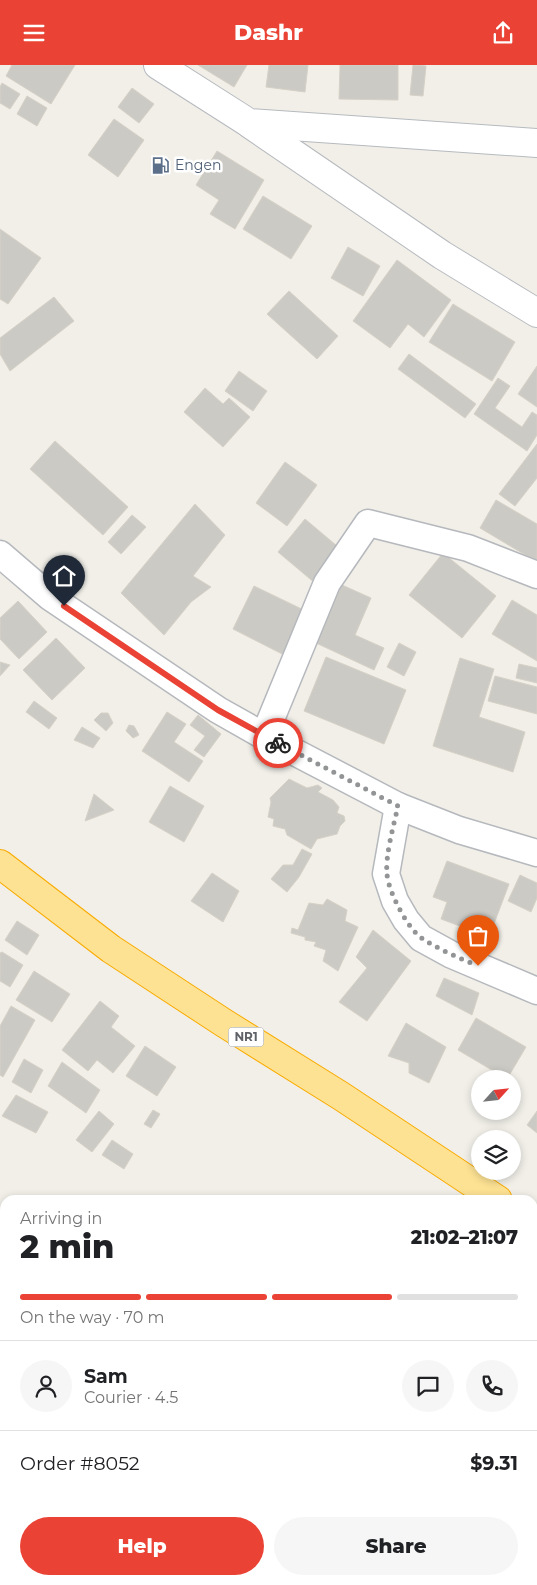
<!DOCTYPE html>
<html lang="en">
<head>
<meta charset="utf-8">
<style>
  :root { --surface:#fff; --page:#f6f6f6; --text:#202124; --muted:#757577; --line:#e0e0e0; --accent:#ea4335 }
  body { margin:0; font-family:Montserrat,sans-serif; background:var(--page); color:var(--text); height:100vh; display:flex; flex-direction:column; font-size:19px; white-space:nowrap }
  * { box-sizing:border-box; margin:0 }
  p { font-size:16px; color:var(--muted) }
  .icon { flex:none; width:28px; height:28px; fill:none; stroke:currentColor; stroke-width:2; stroke-linecap:round; stroke-linejoin:round }
  .map { position:relative; flex:1; overflow:hidden }
  .details { position:absolute; left:0px; top:1130px; width:538px; height:390px; display:flex; flex-direction:column; background:var(--surface); border-radius:15px 15px 0 0; box-shadow:0 2px 8px #0003 }
  .details>* { flex:none }
  .needle { width:32px; rotate:63deg }
  .fabs { position:absolute; left:471px; top:1005px; display:grid; gap:10px }
  .fabs a { display:grid; place-items:center; width:50px; height:50px; border-radius:50%; background:var(--surface); box-shadow:0 2px 8px #0003; font-size:25px }
  .pin { position:absolute; display:grid; place-items:center; width:42px; height:42px; color:#fff; margin:-51px -21px; border-radius:50% 50% 50% 0; rotate:-45deg; box-shadow:0 0 5px #0007 }
  .pin .icon { rotate:45deg }
  .courier { position:absolute; display:grid; place-items:center; width:50px; height:50px; margin:-25px; border:4px solid #ea4335; border-radius:50%; background:#fff; color:#222; box-shadow:0 1px 6px #0007 }
  .summary em { font-style:normal; font-weight:800 }
  .summary div { display:flex; flex-direction:column-reverse }
  .summary { display:flex; align-items:center; justify-content:space-between; height:85px; padding:0 20px }
  h1 { font-size:32px; font-weight:800; line-height:38px }
  .bar { display:grid; grid-template-columns:repeat(4,1fr); gap:8px 5px; align-content:center; height:60px; padding:0 20px }
  .bar i { height:6px; border-radius:4px; background:var(--line) }
  .bar .current { background:var(--accent) }
  .bar p { grid-column:span 4 }
  .line { display:flex; align-items:center; gap:12px; padding:0 20px; border-top:1px solid var(--line) }
  .line div { flex:1 }
  .round { display:grid; place-items:center; flex:none; width:52px; height:52px; border-radius:26px; background:var(--page) }
  .action { display:flex; gap:10px; margin-top:auto; padding:10px 20px }
  .action a { flex:1; height:58px; border-radius:30px; background:var(--accent); color:#fff; font-size:20px; font-weight:800; line-height:58px; text-align:center }
  .action a+a { background:var(--page); color:var(--text) }
  header { display:flex; justify-content:space-between; align-items:center; height:65px; padding:0 20px; background:var(--accent); color:#fff; font-size:22px; font-weight:800 }
  .map>svg:first-child { display:block }
  .building { fill:#cccac5; stroke:#d6d1c6 }
  .lines { fill:none; stroke-linecap:round; stroke-linejoin:round }
  .street-casing { stroke:#b5b8bc; stroke-width:29 }
  .secondary-casing { stroke:#b6babf; stroke-width:30 }
  .highway-casing { stroke:#f9ab00; stroke-width:30 }
  .street { stroke:#fff; stroke-width:26 }
  .secondary { stroke:#fff; stroke-width:28 }
  .highway { stroke:#fde293; stroke-width:28 }
  .done { stroke:#929495; stroke-width:5; stroke-dasharray:0 9 }
  .route { stroke:#ea4335; stroke-width:6 }
  .labels { text-anchor:middle; stroke-width:5; stroke-linejoin:round; paint-order:stroke }
  .shield { fill:#fff; stroke:#8f9295; stroke-width:1 }
  .shield-label { font-size:12px; font-weight:bold; fill:#5f6368 }
  .service-label { font-size:14px; fill:#4e5e75; stroke:#fff; text-anchor:start }
</style>
</head>
<body>
<header><svg class="icon" aria-label="menu" viewBox="0 0 24 24"><path d="M4 6h16M4 12h16M4 18h16"/></svg>Dashr<svg class="icon" aria-label="share" viewBox="0 0 24 24"><path d="M12 15V3M7 8l5-5 5 5M5 13v7h14v-7"/></svg></header>
<div class="map">
<svg width="537" height="1520" viewBox="0 0 537 1520">
  <rect width="100%" height="100%" fill="#f1efe8"/>
  <g class="building">
    <polygon points="12,0 75,0 51,39 6,11"/>
    <polygon points="198,0 247,0 234,22"/>
    <polygon points="269,0 308,0 305,27 266,22"/>
    <polygon points="340,0 398,0 398,35 339,34"/>
    <polygon points="413,0 426,1 423,31 410,30"/>
    <polygon points="2,18 20,29 10,44 0,38 0,22"/>
    <polygon points="132,23 154,39 139,58 118,42"/>
    <polygon points="27,31 47,43 37,61 17,49"/>
    <polygon points="114,54 144,75 118,112 88,90"/>
    <polygon points="217,86 264,115 235,164 210,149 219,135 196,120"/>
    <polygon points="263,131 312,161 291,194 243,164"/>
    <polygon points="0,164 41,193 8,239 0,234"/>
    <polygon points="348,182 380,201 363,231 331,213"/>
    <polygon points="397,195 451,235 424,272 408,259 390,283 353,256"/>
    <polygon points="289,226 338,271 317,294 267,249"/>
    <polygon points="54,232 74,256 10,306 0,289 0,273"/>
    <polygon points="453,239 515,277 492,316 429,277"/>
    <polygon points="409,289 476,339 465,353 398,304"/>
    <polygon points="537,301 537,342 518,329"/>
    <polygon points="239,306 267,326 253,346 225,326"/>
    <polygon points="498,313 510,321 495,343 522,362 532,347 537,350 537,370 527,386 474,349"/>
    <polygon points="205,323 223,339 229,333 250,352 223,382 184,347"/>
    <polygon points="55,376 128,442 103,470 30,404"/>
    <polygon points="537,379 537,413 515,441 499,429"/>
    <polygon points="285,397 317,420 287,461 256,438"/>
    <polygon points="496,435 537,459 537,497 480,463"/>
    <polygon points="195,439 225,470 193,511 211,522 191,537 164,570 121,528"/>
    <polygon points="132,450 146,462 121,489 108,477"/>
    <polygon points="305,454 343,486 316,519 278,487"/>
    <polygon points="443,488 496,531 462,573 409,530"/>
    <polygon points="342,520 371,533 355,570 384,583 374,605 316,578"/>
    <polygon points="254,521 310,548 288,592 233,564"/>
    <polygon points="512,535 537,550 537,596 492,569"/>
    <polygon points="18,536 47,567 19,594 0,574 0,553"/>
    <polygon points="56,573 85,603 52,635 23,605"/>
    <polygon points="399,578 416,587 404,611 387,602"/>
    <polygon points="326,592 406,625 384,679 304,646"/>
    <polygon points="460,593 494,604 479,652 525,667 513,707 433,681"/>
    <polygon points="0,597 10,600 0,611"/>
    <polygon points="519,599 537,603 537,618 516,613"/>
    <polygon points="495,611 537,622 537,649 488,636"/>
    <polygon points="34,636 57,653 49,664 26,647"/>
    <polygon points="167,647 186,659 174,677 203,696 189,717 142,686"/>
    <polygon points="101,648 108,648 113,658 106,666 94,655"/>
    <polygon points="198,650 221,669 204,692 194,685 205,671 190,660"/>
    <polygon points="129,660 134,661 139,670 133,673 126,666"/>
    <polygon points="82,662 100,673 93,683 74,675"/>
    <polygon points="289,714 307,723 318,720 322,723 318,727 333,735 339,742 337,748 344,751 345,756 340,761 337,769 317,774 311,784 287,770 285,764 273,761 274,754 268,752 271,737 270,733"/>
    <polygon points="170,721 204,741 184,777 149,757"/>
    <polygon points="94,729 114,745 85,756"/>
    <polygon points="302,784 312,789 299,812 287,827 271,814 283,800 293,800"/>
    <polygon points="447,796 509,819 489,872 441,854 447,837 433,832"/>
    <polygon points="212,808 239,826 223,857 191,836"/>
    <polygon points="520,810 537,818 537,833 531,847 508,836"/>
    <polygon points="327,834 347,845 345,856 358,862 338,906 323,896 326,885 314,881 316,877 305,875 305,872 291,868 292,863 298,865 309,838 323,840"/>
    <polygon points="17,856 39,870 27,890 5,875"/>
    <polygon points="373,865 411,896 367,956 339,937 367,903 356,892"/>
    <polygon points="2,887 23,900 10,922 0,916 0,888"/>
    <polygon points="34,906 70,929 52,957 16,935"/>
    <polygon points="444,913 479,928 472,950 436,931"/>
    <polygon points="100,936 119,951 111,962 135,981 113,1008 97,995 88,1006 62,985"/>
    <polygon points="11,941 35,955 3,1012 0,1010 0,961"/>
    <polygon points="476,953 526,982 507,1014 458,985"/>
    <polygon points="406,958 446,982 429,1018 409,1008 409,998 388,991"/>
    <polygon points="145,981 176,1002 157,1031 126,1011"/>
    <polygon points="24,994 43,1005 31,1028 12,1017"/>
    <polygon points="62,997 100,1025 86,1048 48,1021"/>
    <polygon points="16,1030 48,1047 36,1068 2,1051"/>
    <polygon points="153,1045 160,1049 151,1063 144,1059"/>
    <polygon points="99,1046 114,1059 92,1087 76,1075"/>
    <polygon points="537,1046 537,1068 527,1060"/>
    <polygon points="112,1075 133,1089 124,1104 102,1090"/>
    <polygon points="532,1285 537,1287 537,1323 532,1321"/>
    <polygon points="532,1415 537,1417 537,1432 532,1442"/>
    <polygon points="535,1476 537,1477 537,1520 509,1520 512,1515 532,1515 532,1480"/>
    <polygon points="210,1515 231,1515 226,1520 215,1520"/>
    <polygon points="401,1515 458,1515 464,1520 408,1520"/>
  </g>
  <g class="lines">
    <defs>
      <g id="street">
        <polyline points="0,489 50,532 218,645 264,671 398,741 459,765 537,788"/>
        <polyline points="264,671 327,518 368,458 468,483 537,510"/>
        <polyline points="398,741 386,809 395,836 406,855 421,873 452,890 537,926"/>
      </g>
      <g id="secondary">
        <polyline points="158,0 249,58 537,78"/>
        <polyline points="250,59 442,190 537,248"/>
      </g>
      <g id="highway">
        <polyline points="0,799 111,884 224,958 341,1031 498,1135"/>
        <polyline points="532,1156 537,1159"/>
      </g>
    </defs>
    <use href="#street" class="street-casing"/>
    <use href="#secondary" class="secondary-casing"/>
    <use href="#highway" class="highway-casing"/>
    <use href="#street" class="street"/>
    <use href="#secondary" class="secondary"/>
    <use href="#highway" class="highway"/>
  </g>
  <g class="lines">
    <path class="done" d="M278,678L398,741C394,759 385,791 387,809C388,826 408,865 423,874C440,885 459,893 478,901"/>
    <polyline class="route" points="64,541 218,645 278,678"/>
  </g>
  <defs>
    <symbol id="fuel-bare" viewBox="-9 -9 18 18"><path d="M-5.5-6h7V0h2V4h1.3V-2.5L3-4.5l.8-.8L6-3V5H2.5V1h-1V6h-7ZM-4.2-4.7v3.2H.2V-4.7Z" fill="#5c6f8a" stroke="#fff" stroke-width="2.5" paint-order="stroke"/></symbol>
  </defs>
  <g fill-rule="evenodd">
    <use href="#fuel-bare" x="148" y="88" width="25" height="25"/>
  </g>
  <g class="labels">
    <rect class="shield" x="228.5" y="962.5" width="35" height="19" rx="4"/>
    <g class="shield-label">
      <text x="246" y="976">NR1</text>
    </g>
    <g class="service-label">
      <text x="175" y="105">Engen</text>
    </g>
  </g>
</svg>
<div class="fabs">
<a><svg class="needle" viewBox="-14 -14 28 28"><path d="M0-13l5 13h-10z" fill="#e53935"/><path d="M0 13l5-13h-10z" fill="#757577"/></svg></a>
<a><svg class="icon" aria-label="layers" viewBox="0 0 24 24"><path d="M12 4l9 5-9 5-9-5zM3 14l9 5 9-5"/></svg></a>
</div>
<div class="pin" style="left:478px;top:901px;background:#ea580c"><svg class="icon" aria-label="bag" viewBox="0 0 24 24"><path d="M5 8h14l-1 12H6zM9 8a3 3 0 0 1 6 0"/></svg></div>
<div class="pin" style="left:64px;top:541px;background:#1f2937"><svg class="icon" aria-label="home" viewBox="0 0 24 24"><path d="M3 11l9-7 9 7M6 9v11h12V9"/></svg></div>
<div class="courier" style="left:278px;top:678px"><svg class="icon" aria-label="bike" viewBox="0 0 24 24"><circle cx="6" cy="16" r="4"/><circle cx="18" cy="16" r="4"/><path d="M6 16l4-8h5l3 8M10 8l3 8H6M13 5h3"/></svg></div>
<section class="details">
<div class="summary"><div><h1>2 min</h1><p>Arriving in</p></div><em>21:02–21:07</em></div>
<div class="bar"><i class="current"></i><i class="current"></i><i class="current"></i><i></i><p>On the way · 70 m</p></div>
<div class="line" style="height:90px"><a class="round"><svg class="icon" aria-label="person" viewBox="0 0 24 24"><circle cx="12" cy="8" r="4"/><path d="M4 21q1-7 8-7t8 7"/></svg></a><div><b>Sam</b><p>Courier · 4.5</p></div><a class="round"><svg class="icon" aria-label="chat" viewBox="0 0 24 24"><path d="M4 5h16v11H9l-5 4z"/></svg></a><a class="round"><svg class="icon" aria-label="phone" viewBox="0 0 24 24"><path d="M5 4h4l2 5-3 2q2 4 5 5l2-3 5 2v4C11 20 4 13 5 4z"/></svg></a></div>
<div class="line" style="height:65px"><div>Order #8052</div><b>$9.31</b></div>
<div class="action"><a>Help</a><a>Share</a></div>
</section>
</div>
</body>
</html>
